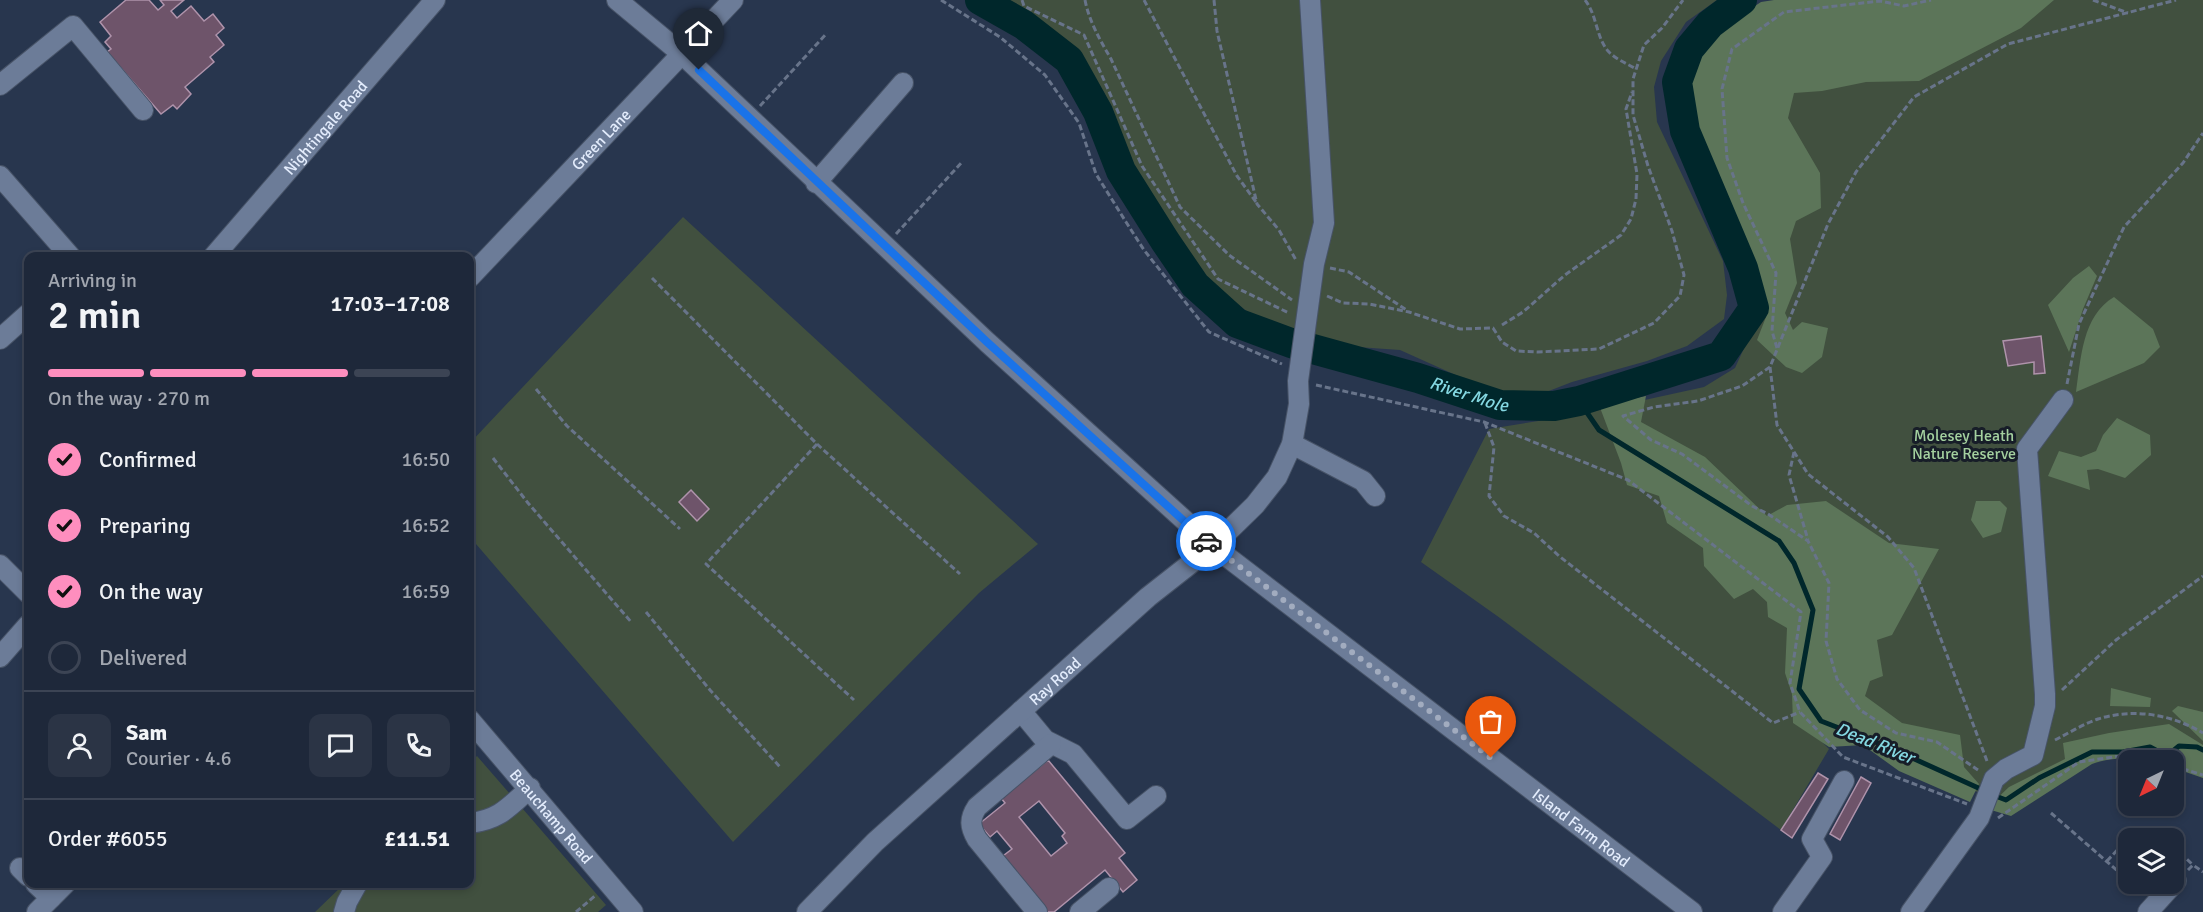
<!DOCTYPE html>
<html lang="en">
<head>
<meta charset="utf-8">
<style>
  :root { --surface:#1e283a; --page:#2b3445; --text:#f1f3f6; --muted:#a1a6af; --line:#3c4454; --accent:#fe8ebe }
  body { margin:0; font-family:Signika,sans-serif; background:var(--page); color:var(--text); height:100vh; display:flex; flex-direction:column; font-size:22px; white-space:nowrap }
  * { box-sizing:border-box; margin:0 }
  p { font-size:20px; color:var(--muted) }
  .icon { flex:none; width:33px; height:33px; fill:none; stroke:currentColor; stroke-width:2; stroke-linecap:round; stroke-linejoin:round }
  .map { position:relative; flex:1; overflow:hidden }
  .details { position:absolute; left:24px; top:252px; width:450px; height:636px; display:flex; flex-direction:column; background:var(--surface); border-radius:12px; box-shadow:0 3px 9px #0003,0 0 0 2px var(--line) }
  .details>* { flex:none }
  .needle { width:39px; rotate:223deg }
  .tools { position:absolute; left:2118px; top:750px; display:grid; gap:12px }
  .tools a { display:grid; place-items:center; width:66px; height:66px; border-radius:12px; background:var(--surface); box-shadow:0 3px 9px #0003,0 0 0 2px var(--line); font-size:30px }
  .pin { position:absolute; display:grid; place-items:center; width:51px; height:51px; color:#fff; margin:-62px -26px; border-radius:50% 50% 50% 0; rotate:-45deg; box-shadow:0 0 6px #0007 }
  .pin .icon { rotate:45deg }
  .courier { position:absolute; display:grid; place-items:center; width:60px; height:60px; margin:-30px; border:4px solid #1a73e8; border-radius:50%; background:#fff; color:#222; box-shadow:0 2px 8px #0007 }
  .headline em { font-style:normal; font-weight:600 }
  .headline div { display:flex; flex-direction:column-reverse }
  .headline { display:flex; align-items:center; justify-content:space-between; height:102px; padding:0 24px }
  h1 { font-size:39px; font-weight:600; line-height:45px }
  .bar { display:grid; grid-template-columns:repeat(4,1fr); gap:9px 6px; align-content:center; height:72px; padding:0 24px }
  .bar i { height:8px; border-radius:4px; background:var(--line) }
  .bar .on { background:var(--accent) }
  .bar p { grid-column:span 4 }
  .line { display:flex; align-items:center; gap:15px; padding:0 24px; border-top:2px solid var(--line) }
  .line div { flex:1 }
  .round { display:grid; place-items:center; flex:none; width:63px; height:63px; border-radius:12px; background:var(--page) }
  ol { padding:0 24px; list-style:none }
  li { display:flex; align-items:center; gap:18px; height:66px }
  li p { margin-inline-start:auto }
  li .icon { padding:6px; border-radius:50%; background:var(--accent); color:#111; stroke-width:4 }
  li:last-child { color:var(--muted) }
  li i { width:33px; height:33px; border:3px solid var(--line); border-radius:50% }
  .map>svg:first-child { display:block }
  .green { fill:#41503f }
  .forest { fill:#5c7559 }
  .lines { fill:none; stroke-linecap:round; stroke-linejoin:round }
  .stream { stroke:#00272b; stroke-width:5 }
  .river { stroke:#00272b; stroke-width:30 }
  .building { fill:#6e546a; stroke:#af93ab; stroke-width:1.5; fill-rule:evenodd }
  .minor-casing { stroke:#475367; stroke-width:22 }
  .path { stroke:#68748a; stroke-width:3; stroke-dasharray:6 3; stroke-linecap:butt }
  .minor { stroke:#6c7c98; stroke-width:20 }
  .done { stroke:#a2acbf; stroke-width:6; stroke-dasharray:0 10.8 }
  .route { stroke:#1a73e8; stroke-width:8 }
  .labels { text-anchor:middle; stroke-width:6; stroke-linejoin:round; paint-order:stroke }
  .street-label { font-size:16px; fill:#e3ecfc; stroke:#171d28 }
  .park-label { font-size:16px; fill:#a4d09f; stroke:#171d28 }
  .water-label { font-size:18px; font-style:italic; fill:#84d8e2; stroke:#171d28 }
</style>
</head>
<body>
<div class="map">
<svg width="2203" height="912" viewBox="0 0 2203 912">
  <rect width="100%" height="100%" fill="#28364e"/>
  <g class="green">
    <polygon points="992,0 1717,0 1686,22 1661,61 1654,87 1657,122 1723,261 1727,295 1724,319 1687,346 1647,361 1572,382 1541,394 1512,396 1489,390 1400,350 1343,346 1249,313 1214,286 1180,245 1135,176 1104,92 1059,34 1009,11"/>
    <polygon points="1806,0 2203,0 2203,778 2174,760 2146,760 2134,757 2102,760 2057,770 2008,804 1883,755 1797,717 1829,749 1781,830 1500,618 1421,562 1489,429 1576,415 1704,387 1735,368 1760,313 1757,249"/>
    <polygon points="683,217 1038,544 979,593 733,842 470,537 470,443"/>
    <polygon points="477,756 606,905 598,912 315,912 344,884 470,884 470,763"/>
  </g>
  <g class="forest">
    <polygon points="1774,0 2054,0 2021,28 1919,81 1866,82 1822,91 1794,93 1788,118 1820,173 1821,208 1796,221 1790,239 1797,283 1785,313 1793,330 1802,322 1828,328 1822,357 1802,373 1786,367 1757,340 1766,317 1742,230 1695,134 1688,73 1714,33 1761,2"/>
    <polygon points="2089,266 2097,276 2083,309 2069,352 2048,305 2073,278"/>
    <path d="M2114,297L2153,329L2160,347L2144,363L2076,392C2081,359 2082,316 2114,297Z"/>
    <polygon points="1646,396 1641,422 1705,457 1767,516 1787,505 1826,501 1889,543 1939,549 1892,635 1877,640 1883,676 1870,681 1865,696 1902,723 1960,735 1964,767 1979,784 1970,802 1899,771 1863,745 1829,747 1793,723 1792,694 1785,673 1787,628 1768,617 1767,602 1753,589 1734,599 1704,566 1703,548 1667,523 1659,496 1627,485 1621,463 1599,405"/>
    <polygon points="2117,418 2150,435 2151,455 2125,478 2098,469 2087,470 2090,490 2048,476 2059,451 2081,457 2096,451 2103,435"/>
    <polygon points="1976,501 2000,501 2007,508 2001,532 1983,538 1971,520"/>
    <polygon points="2111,688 2151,698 2150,707 2110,706"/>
    <polygon points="2178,706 2203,712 2203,741 2172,711"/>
    <path d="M2169,724L2203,745V778L2174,768V760C2146,760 2118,754 2092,764L2011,816L1991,810L1989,806L2009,787L2065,759L2063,743L2109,733Z"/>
  </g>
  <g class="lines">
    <g class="stream">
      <polyline points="1579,401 1599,430 1779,541 1794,563 1813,610 1799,689 1821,721 1888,747 1985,791"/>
      <polyline points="1993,795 2006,800 2039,778 2092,752 2123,752 2150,747 2167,756 2179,746 2197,747 2203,750"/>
    </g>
    <path class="river" id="s1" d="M980,0L1024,25L1069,60L1098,112L1121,171L1165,241L1195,285L1237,323L1291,343L1418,378L1500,405L1554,406L1579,401L1721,356L1754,308L1743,268L1685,131L1677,82L1689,49L1710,24L1742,0"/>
  </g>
  <g class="building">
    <polygon points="126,0 149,0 158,10 164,5 160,0 184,0 171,11 177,18 191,6 204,21 213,14 224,28 216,35 224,45 210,57 214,62 185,87 191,94 177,109 173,105 161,114 107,52 111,49 105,42 111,36 100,22"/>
    <polygon points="2041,336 2045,373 2034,374 2034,362 2008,366 2003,341"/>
    <polygon points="691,490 709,509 697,521 679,502"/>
    <path d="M1048,760L1125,853L1119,858L1137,880L1123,892L1105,870L1054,912H1044L1003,856L1012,849L997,831L990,837L979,824L1005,803L1001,798ZM1039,801L1065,833L1062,836L1067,843L1051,856L1019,817Z"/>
    <polygon points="1818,773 1828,779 1792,838 1781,830"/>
    <polygon points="1861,777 1871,783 1840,840 1830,834"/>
  </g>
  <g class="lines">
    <defs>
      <g id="minor">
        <path id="s2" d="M617,0L682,54L987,342L1213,546L1692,912"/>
        <polyline points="0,85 73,26 143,110"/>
        <polyline points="0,176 70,256"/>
        <polyline points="816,183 903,83"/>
        <path id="s3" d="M214,256L435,0"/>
        <path id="s4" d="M470,277L733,0"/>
        <polyline points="0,339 28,314"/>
        <polyline points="1292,444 1363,481 1375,496"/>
        <polyline points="0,565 28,593"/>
        <polyline points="0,657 28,625"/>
        <polyline points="1021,711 1045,740 1073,754 1127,819 1156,796"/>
        <path id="s5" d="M470,720L633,912"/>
        <path d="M470,823C499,820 509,807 530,788"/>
        <polyline points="20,868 28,876"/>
        <polyline points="36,884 51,898"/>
        <polyline points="37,912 65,884"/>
        <polyline points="344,912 347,902 357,884"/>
        <path id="s6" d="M807,912L875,842L1148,597L1213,546L1255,505L1277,477L1292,444L1299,404L1298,381L1314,264L1324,223L1310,0"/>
        <path d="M1037,912L977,839C970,827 969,819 977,807L1051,744"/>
        <polyline points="1080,912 1109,888"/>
        <polyline points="1783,912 1822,857 1812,839 1844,781"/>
        <polyline points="1911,912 1979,818 1994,779 2006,769 2033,755 2045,706 2045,694 2027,449 2063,400"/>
        <polyline points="2148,912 2176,881"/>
      </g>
    </defs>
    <use href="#minor" class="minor-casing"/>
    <g class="path">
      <polyline points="941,0 1000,37 1045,75 1079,123 1096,174 1126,222 1144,250 1209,332 1282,364"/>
      <polyline points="1022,0 1024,6 1084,35 1142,166 1218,279 1289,313"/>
      <path d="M1085,0C1089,21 1100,40 1111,59L1180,207L1229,255L1292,300"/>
      <polyline points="1144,0 1237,176 1256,202"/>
      <polyline points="1214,0 1217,31 1257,204 1279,230 1296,260"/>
      <path d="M1585,0C1597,15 1596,37 1608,51C1615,59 1628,64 1636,69"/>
      <polyline points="2093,0 2128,13"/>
      <polyline points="760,106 827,33"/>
      <polyline points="896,234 963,161"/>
      <polyline points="1330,268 1349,272 1408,311"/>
      <polyline points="652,278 817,444 960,574"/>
      <polyline points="1327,296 1343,303 1369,304 1409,312 1460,329 1493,328 1502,342 1516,351 1538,352 1599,349 1654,323 1680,296 1684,275 1672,231 1648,166 1633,115 1633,79 1644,45 1662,28 1683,0"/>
      <polyline points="1502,325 1523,312 1565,275 1621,235 1631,219 1636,199 1637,174 1626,109 1632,92"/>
      <polyline points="1777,348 1772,331 1776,273 1743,203 1727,158 1722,89 1732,49 1784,12 1880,1 1904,6 1931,0"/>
      <polyline points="1770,367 1742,386 1698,401 1654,407 1623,416 1651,440 1682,454 1752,506 1768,514 1808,541 1829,583 1826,641 1837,679 1860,710 1896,733 1937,742 1978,770"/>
      <polyline points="2067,384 2079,324 2124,227 2183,163 2203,133"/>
      <polyline points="1316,385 1484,422 1628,480 1801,612 1790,683 1800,712 1843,757 1967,804"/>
      <polyline points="536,389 567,426 680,529"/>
      <polyline points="1485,423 1494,447 1489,496 1504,516 1534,533 1559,556 1773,723 1800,712"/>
      <polyline points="817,444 706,564 854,700"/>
      <polyline points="1794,452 1789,475 1808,540"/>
      <polyline points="493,458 528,503 632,623"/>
      <polyline points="646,612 710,690 780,767"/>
      <polyline points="2062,690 2116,640 2203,576"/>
      <path d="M2055,740C2069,733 2083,724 2098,719C2133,708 2171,714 2203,733"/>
      <polyline points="1987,761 1914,568 1888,537 1808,474 1777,425 1770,367 1828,224 1856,172 1914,97 2008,44 2176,0"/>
      <polyline points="2174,766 2203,775"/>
      <polyline points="2051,813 2128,880"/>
      <polyline points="1998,818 2079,762 2134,754 2154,760"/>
      <polyline points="2174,847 2193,865"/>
      <polyline points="2107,861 2136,830 2146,838"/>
      <polyline points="2188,870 2193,865 2203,872"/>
      <polyline points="2119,872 2128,862"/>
      <polyline points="2132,884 2142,893"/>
      <polyline points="576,912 596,895"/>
    </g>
    <use href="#minor" class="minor"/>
  </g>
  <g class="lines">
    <polyline class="done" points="1206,541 1491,758"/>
    <polyline class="route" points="699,70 987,342 1206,541"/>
  </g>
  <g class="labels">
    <g class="street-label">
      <text dy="6" stroke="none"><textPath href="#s3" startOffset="170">Nightingale Road</textPath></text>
      <text dy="6" stroke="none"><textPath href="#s4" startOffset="190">Green Lane</textPath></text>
      <text dy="6" stroke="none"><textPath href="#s6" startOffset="339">Ray Road</textPath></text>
      <text dy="6" stroke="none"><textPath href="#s5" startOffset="126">Beauchamp Road</textPath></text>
      <text dy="6" stroke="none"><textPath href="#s2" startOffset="1272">Island Farm Road</textPath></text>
    </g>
    <g class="park-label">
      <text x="1964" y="441">Molesey Heath<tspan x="1964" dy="18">Nature Reserve</tspan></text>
    </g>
    <g class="water-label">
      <text dy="6" stroke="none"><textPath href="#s1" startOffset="666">River Mole</textPath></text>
      <text transform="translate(1875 743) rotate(22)" y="6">Dead River</text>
    </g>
  </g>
</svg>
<div class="tools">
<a><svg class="needle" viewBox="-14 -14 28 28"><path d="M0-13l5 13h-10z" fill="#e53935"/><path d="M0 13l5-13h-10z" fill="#a1a6af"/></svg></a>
<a><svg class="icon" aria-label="layers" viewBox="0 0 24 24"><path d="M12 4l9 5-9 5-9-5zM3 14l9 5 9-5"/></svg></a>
</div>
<div class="pin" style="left:1491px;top:758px;background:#ea580c"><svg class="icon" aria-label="bag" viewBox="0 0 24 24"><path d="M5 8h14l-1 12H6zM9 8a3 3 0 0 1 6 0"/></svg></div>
<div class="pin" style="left:699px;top:70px;background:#1f2937"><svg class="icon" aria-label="home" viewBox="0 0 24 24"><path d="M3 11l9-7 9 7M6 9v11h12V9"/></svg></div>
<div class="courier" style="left:1206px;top:541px"><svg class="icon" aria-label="car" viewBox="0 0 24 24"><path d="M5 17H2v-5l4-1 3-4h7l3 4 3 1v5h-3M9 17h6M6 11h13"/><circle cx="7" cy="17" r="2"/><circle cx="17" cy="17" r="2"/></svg></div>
<section class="details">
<div class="headline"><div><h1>2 min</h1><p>Arriving in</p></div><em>17:03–17:08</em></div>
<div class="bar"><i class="on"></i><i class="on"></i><i class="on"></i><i></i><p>On the way · 270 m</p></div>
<ol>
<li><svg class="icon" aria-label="check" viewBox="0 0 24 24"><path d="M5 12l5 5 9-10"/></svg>Confirmed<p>16:50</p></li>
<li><svg class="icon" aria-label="check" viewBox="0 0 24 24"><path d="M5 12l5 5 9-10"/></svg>Preparing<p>16:52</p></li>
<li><svg class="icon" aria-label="check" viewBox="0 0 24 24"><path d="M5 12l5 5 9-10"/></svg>On the way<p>16:59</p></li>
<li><i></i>Delivered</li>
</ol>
<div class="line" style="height:108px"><a class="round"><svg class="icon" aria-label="person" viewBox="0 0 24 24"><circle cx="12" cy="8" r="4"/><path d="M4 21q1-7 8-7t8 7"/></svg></a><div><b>Sam</b><p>Courier · 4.6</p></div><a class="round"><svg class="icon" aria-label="chat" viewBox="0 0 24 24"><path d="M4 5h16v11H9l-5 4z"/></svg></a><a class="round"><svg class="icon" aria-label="phone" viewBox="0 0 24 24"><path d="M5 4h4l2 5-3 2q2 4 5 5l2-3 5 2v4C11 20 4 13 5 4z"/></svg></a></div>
<div class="line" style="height:78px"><div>Order #6055</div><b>£11.51</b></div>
</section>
</div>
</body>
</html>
